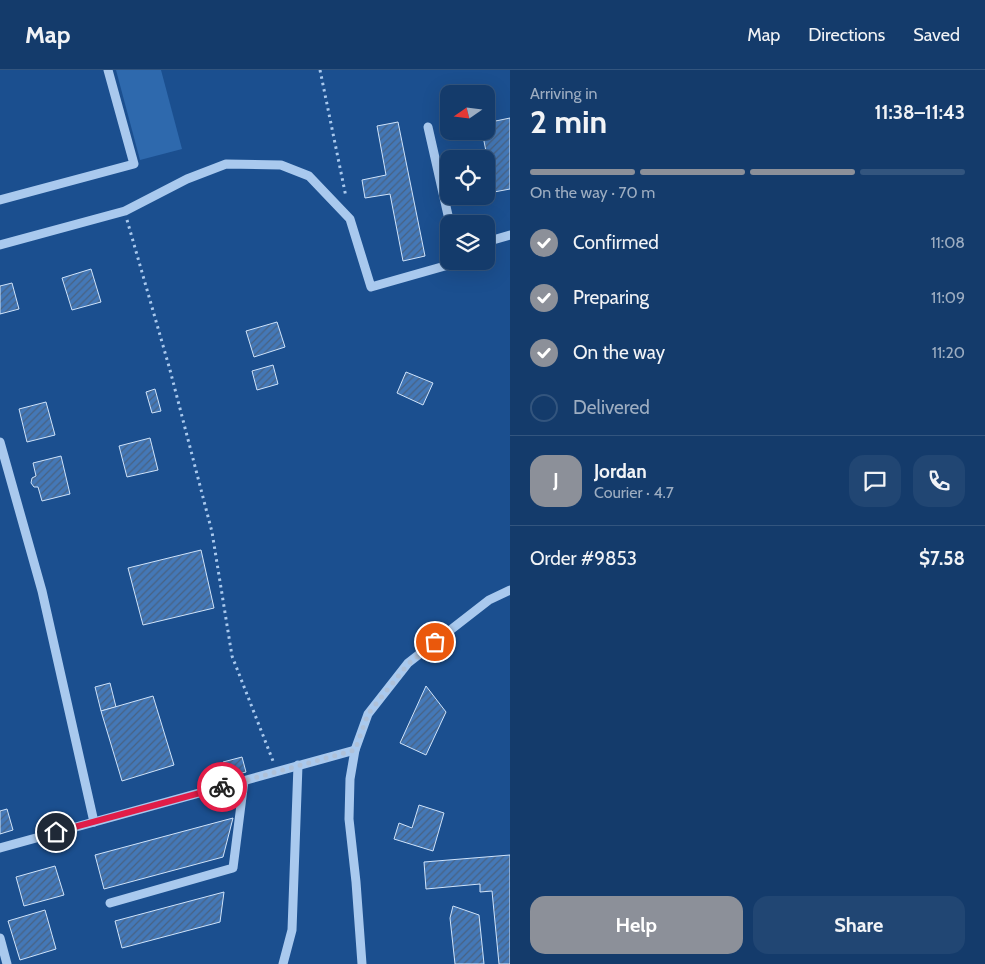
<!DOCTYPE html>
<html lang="en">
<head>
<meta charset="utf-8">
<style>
  :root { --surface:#143b6b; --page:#214673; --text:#f1f3f6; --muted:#9dadc1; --line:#33557e; --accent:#8c9099 }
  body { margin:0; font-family:Cabin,sans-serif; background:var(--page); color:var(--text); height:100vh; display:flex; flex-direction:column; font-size:19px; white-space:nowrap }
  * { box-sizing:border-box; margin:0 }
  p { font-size:16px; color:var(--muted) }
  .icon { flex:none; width:28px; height:28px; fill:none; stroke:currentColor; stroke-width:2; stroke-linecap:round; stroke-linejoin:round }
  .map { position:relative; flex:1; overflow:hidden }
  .drawer { display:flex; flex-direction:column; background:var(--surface); width:475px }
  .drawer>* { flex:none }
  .needle { width:32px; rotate:256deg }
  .tools { position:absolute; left:440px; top:15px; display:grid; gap:10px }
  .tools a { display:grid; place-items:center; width:55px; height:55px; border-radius:10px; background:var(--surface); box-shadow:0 5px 20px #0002,0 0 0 1px var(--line); font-size:25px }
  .pin { position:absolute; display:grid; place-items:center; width:42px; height:42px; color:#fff; margin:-21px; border:2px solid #fff; border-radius:50%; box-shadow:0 1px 5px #0007 }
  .courier { position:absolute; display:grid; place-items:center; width:50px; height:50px; margin:-25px; border:4px solid #e11d48; border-radius:50%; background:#fff; color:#222; box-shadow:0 1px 6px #0007 }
  .overview em { font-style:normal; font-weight:700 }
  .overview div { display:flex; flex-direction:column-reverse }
  .overview { display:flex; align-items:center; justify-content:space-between; height:85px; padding:0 20px }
  h1 { font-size:32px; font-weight:700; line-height:38px }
  .bar { display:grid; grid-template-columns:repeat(4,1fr); gap:8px 5px; align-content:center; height:60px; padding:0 20px }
  .bar i { height:6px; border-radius:4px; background:var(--line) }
  .bar .active { background:var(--accent) }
  .bar p { grid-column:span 4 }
  .line { display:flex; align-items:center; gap:12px; padding:0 20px; border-top:1px solid var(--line) }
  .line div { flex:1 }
  .round { display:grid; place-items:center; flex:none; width:52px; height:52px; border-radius:15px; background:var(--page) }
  ol { padding:0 20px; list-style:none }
  li { display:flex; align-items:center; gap:15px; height:55px }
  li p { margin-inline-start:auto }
  li .icon { padding:5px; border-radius:50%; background:var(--accent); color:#fff; stroke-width:4 }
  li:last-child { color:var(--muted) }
  li i { width:28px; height:28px; border:2px solid var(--line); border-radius:50% }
  .cta { display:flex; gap:10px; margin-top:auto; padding:10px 20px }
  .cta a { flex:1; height:58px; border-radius:15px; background:var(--accent); color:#fff; font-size:20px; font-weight:700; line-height:58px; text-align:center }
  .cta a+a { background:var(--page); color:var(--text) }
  header { display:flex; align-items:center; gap:30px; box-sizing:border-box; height:70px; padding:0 25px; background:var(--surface); border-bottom:1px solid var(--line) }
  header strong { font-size:24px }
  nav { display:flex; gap:28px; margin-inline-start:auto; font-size:18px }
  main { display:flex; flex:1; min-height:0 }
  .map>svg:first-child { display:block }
  .grass { fill:#2e69ad }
  .building { fill:url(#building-hatch); stroke:#cfe3fa }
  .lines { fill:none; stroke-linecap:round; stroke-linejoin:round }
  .path { stroke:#a9c9ee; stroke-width:3; stroke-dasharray:2.5 4; stroke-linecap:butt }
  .minor { stroke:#a9c9ee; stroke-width:9 }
  .done { stroke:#afc1d8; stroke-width:5; stroke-dasharray:0 9 }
  .route { stroke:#e11d48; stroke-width:6 }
</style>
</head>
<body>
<header>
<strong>Map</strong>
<nav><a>Map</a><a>Directions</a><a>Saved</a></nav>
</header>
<main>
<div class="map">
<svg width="510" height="894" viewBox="0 0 510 894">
  <defs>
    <pattern id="building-hatch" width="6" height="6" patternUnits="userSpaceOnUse" patternTransform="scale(1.25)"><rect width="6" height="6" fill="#4478b7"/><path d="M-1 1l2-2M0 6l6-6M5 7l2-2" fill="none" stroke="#486282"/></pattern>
  </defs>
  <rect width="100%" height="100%" fill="#1b4f8f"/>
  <polygon class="grass" points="116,0 161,0 182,79 140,90"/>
  <g class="building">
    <polygon points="510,48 510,119 494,122 482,61 486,61 486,53"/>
    <polygon points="398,52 425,186 403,191 390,124 365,128 362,110 386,105 377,56"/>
    <polygon points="91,199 101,232 72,240 62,208"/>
    <polygon points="12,213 19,239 0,244 0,216"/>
    <polygon points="277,252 285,277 254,287 246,261"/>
    <polygon points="273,295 278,314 257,320 252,301"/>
    <polygon points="406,302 433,313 423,335 397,323"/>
    <polygon points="155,319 161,341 152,343 146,322"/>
    <polygon points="46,332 55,365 27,372 19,339"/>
    <polygon points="150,368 158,400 127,407 119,376"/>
    <polygon points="61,386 70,424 42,431 38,417 34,417 31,413 32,408 36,406 33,393"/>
    <polygon points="201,480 214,538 143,555 128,498"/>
    <polygon points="110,613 116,637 101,641 95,617"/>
    <polygon points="426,616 446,642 426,685 400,673"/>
    <polygon points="153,626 174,695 122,711 101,641"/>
    <polygon points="242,687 246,702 227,707 223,692"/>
    <polygon points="419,735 444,743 433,781 394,769 399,753 412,758"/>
    <polygon points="7,739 13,760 0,764 0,741"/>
    <polygon points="233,748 223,787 104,819 95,785"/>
    <polygon points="510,785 510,894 499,894 492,821 480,822 480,814 426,819 424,792"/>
    <polygon points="55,796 64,825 24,836 16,807"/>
    <polygon points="224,822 220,852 122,878 115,851"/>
    <polygon points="453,836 479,845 484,894 455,894 450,848"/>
    <polygon points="45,840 56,879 20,890 8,851"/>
  </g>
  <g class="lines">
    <g class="path">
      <polyline points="320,0 346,127"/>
      <polyline points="127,150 170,300 212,462 232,586 273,691"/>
    </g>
    <g class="minor">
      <polyline points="428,57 450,154"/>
      <polyline points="0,130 134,94 108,0"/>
      <polyline points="486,172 510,165"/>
      <polyline points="0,175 125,141 187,109 226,94 281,95 309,106 350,149 371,217 459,192 460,191"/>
      <polyline points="0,372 42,521 94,752"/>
      <polyline points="0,778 355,680"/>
      <polyline points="110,833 233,798 244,711"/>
      <polyline points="0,868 7,894"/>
      <polyline points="283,894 292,860 298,695"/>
      <polyline points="362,894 356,812 349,749 350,709 355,680 368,644 408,593 489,530 510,520"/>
    </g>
  </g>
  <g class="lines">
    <polyline class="done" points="222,717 355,680 368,644 408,594 435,572"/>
    <polyline class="route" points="56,762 222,717"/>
  </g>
</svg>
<div class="tools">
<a><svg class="needle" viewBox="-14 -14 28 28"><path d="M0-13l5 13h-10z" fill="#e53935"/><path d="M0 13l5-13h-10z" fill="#9dadc1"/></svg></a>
<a><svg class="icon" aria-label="locate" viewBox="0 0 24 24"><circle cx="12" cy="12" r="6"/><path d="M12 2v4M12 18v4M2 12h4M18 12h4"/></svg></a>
<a><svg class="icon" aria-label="layers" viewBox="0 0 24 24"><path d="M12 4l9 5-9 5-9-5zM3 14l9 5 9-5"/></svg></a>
</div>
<div class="pin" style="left:435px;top:572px;background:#ea580c"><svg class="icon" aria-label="bag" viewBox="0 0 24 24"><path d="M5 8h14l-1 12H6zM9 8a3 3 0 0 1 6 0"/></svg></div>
<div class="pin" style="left:56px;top:762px;background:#1f2937"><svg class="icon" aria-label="home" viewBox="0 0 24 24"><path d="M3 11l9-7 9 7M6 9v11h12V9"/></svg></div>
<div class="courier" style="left:222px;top:717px"><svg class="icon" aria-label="bike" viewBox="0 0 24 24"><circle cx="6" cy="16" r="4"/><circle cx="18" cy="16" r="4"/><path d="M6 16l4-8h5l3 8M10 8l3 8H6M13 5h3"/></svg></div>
</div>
<section class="drawer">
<div class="overview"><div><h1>2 min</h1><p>Arriving in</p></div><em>11:38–11:43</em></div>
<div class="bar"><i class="active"></i><i class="active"></i><i class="active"></i><i></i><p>On the way · 70 m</p></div>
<ol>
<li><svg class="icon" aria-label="check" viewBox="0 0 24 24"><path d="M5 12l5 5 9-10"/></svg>Confirmed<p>11:08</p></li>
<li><svg class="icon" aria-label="check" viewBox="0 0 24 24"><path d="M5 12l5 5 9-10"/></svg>Preparing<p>11:09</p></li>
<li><svg class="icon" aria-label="check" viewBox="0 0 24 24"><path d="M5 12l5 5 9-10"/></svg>On the way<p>11:20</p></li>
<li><i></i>Delivered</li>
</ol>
<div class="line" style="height:90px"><b class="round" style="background:var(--accent);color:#fff">J</b><div><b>Jordan</b><p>Courier · 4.7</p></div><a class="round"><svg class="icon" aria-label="chat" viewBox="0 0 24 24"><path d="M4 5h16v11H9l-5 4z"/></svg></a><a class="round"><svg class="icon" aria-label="phone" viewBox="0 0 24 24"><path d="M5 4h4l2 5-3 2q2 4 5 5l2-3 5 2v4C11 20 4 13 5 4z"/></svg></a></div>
<div class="line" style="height:65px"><div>Order #9853</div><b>$7.58</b></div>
<div class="cta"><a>Help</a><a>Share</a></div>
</section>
</main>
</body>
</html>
